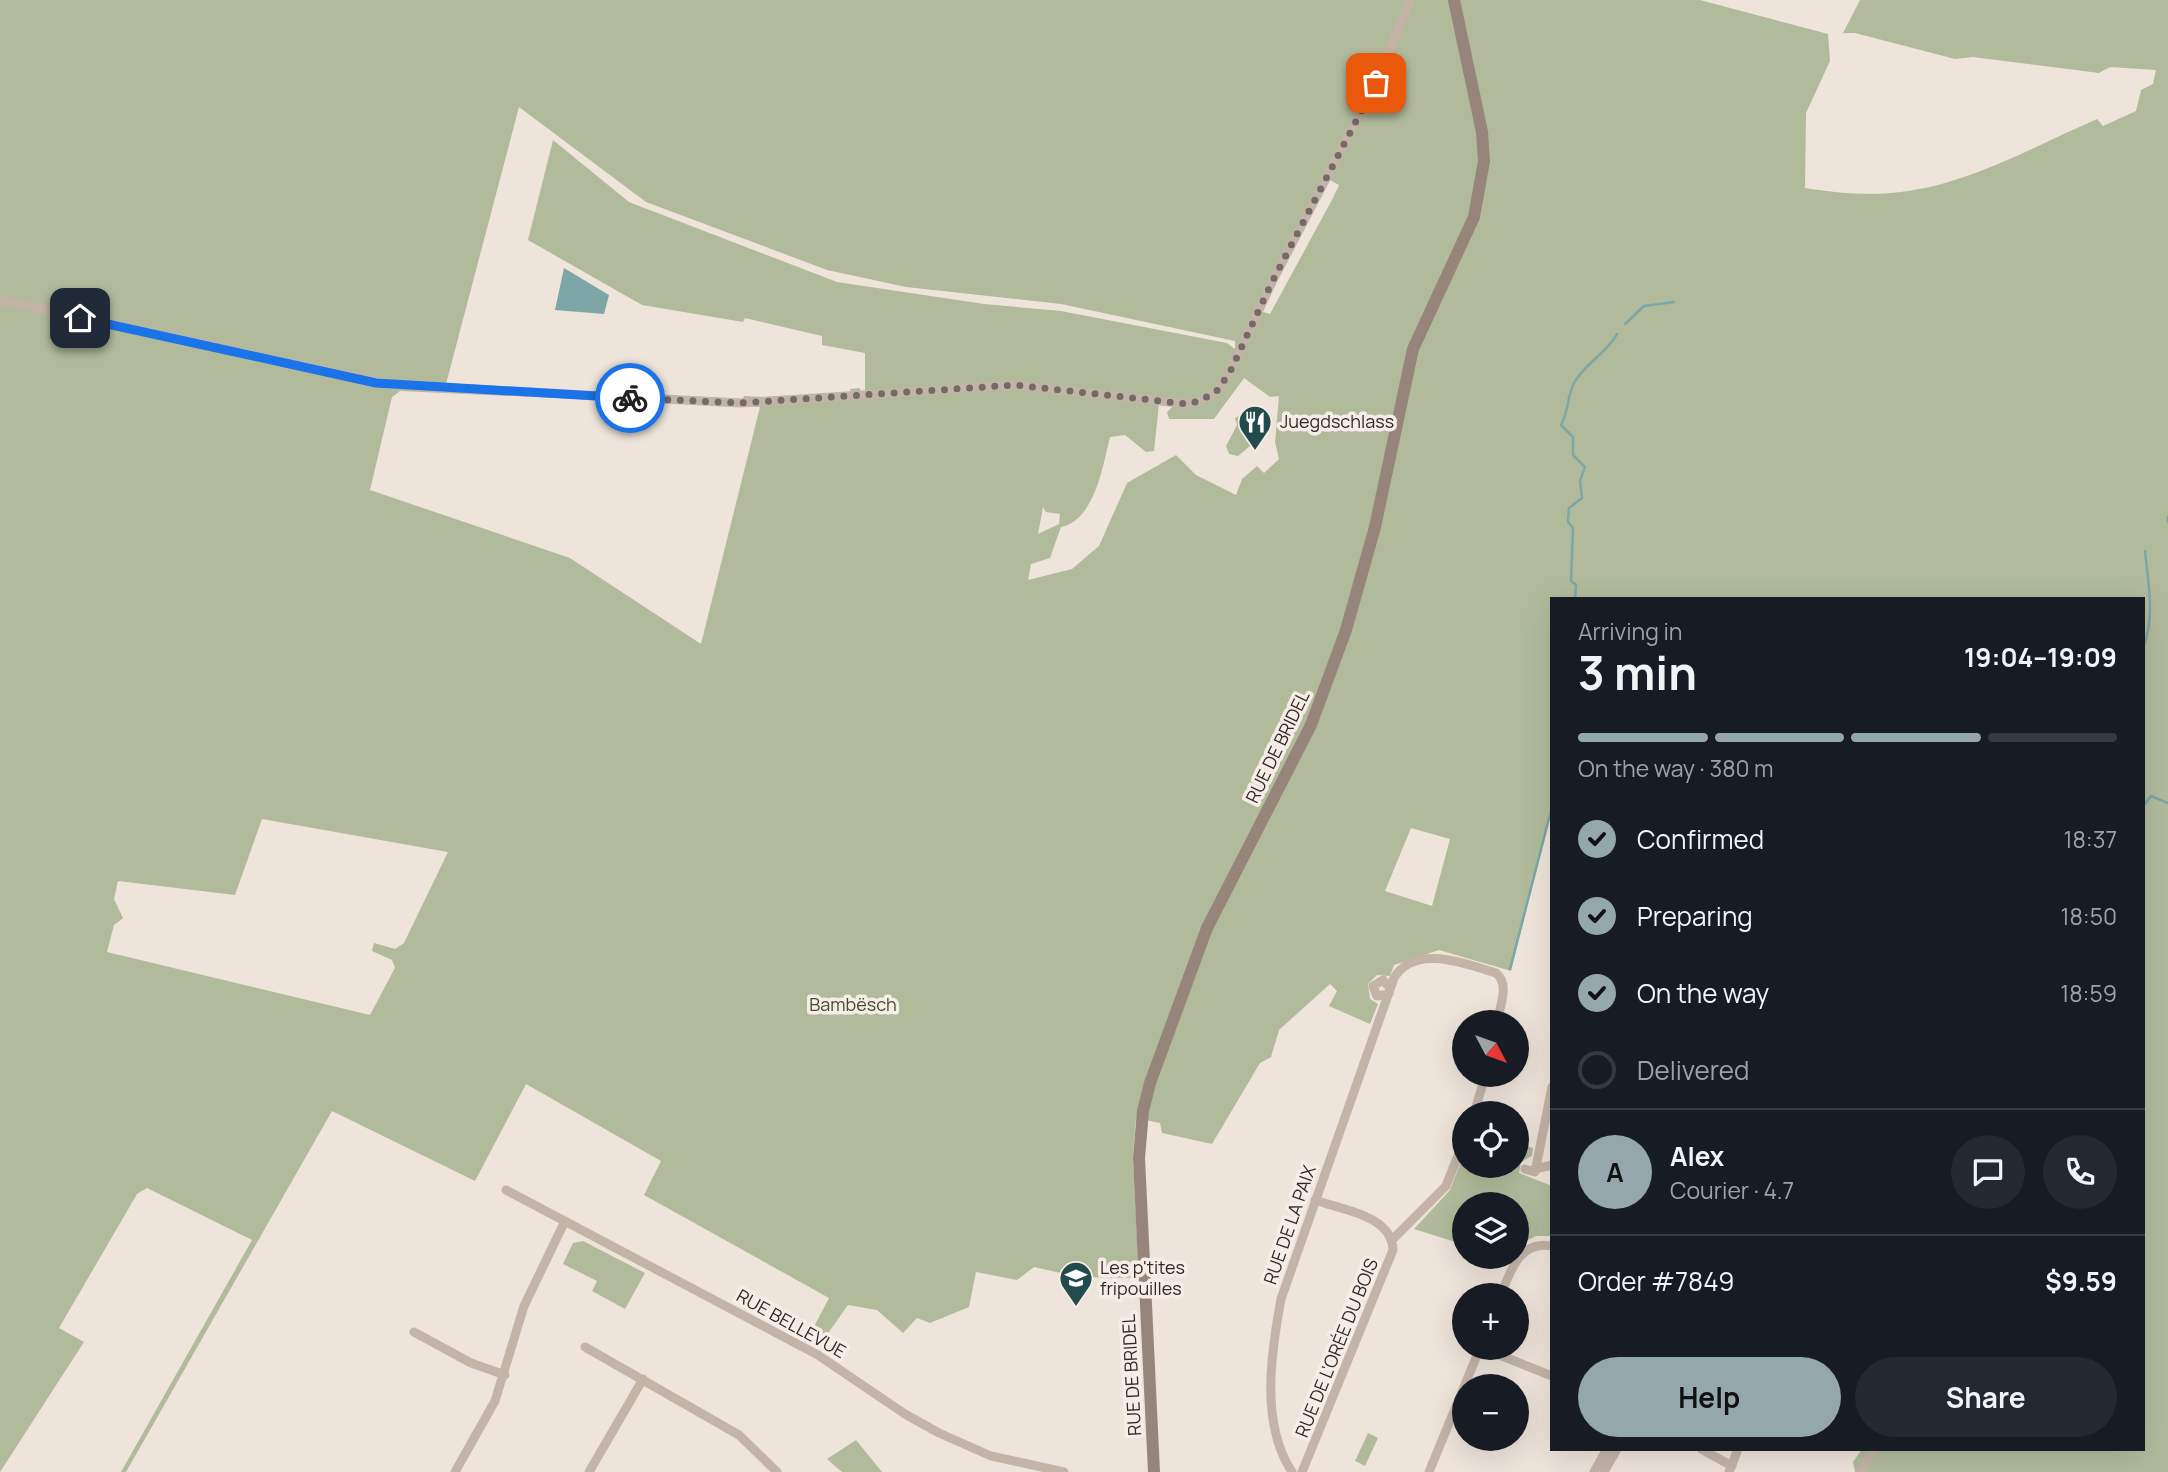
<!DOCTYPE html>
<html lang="en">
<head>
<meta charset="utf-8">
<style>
  :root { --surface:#171b24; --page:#242831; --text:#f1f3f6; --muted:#9ea1a6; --line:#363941; --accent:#94a7aa }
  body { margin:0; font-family:Manrope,sans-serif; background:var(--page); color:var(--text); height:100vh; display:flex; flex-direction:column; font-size:26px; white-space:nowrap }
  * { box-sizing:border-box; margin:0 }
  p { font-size:23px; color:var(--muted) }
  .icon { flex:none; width:38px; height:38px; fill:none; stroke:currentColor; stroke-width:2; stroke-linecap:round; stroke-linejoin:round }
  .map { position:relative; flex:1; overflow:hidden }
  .sheet { position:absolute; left:1550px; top:597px; width:595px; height:854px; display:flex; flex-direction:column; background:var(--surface); border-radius:0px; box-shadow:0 7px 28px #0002 }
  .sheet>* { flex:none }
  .needle { width:46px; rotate:131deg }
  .buttons { position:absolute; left:1452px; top:1010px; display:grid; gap:14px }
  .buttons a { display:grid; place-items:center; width:77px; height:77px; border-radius:50%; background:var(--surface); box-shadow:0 7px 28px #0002; font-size:35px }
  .pin { position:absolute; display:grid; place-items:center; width:60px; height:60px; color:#fff; margin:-30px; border-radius:14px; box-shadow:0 4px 10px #0006 }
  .courier { position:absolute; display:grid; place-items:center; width:70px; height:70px; margin:-35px; border:5px solid #1a73e8; border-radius:50%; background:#fff; color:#222; box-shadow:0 2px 9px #0007 }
  .summary em { font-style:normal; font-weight:700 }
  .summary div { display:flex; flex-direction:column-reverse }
  .summary { display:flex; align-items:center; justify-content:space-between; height:119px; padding:0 28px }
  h1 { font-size:46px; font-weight:700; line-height:52px }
  .bar { display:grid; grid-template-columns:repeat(4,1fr); gap:10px 7px; align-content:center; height:84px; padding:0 28px }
  .bar i { height:9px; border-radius:5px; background:var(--line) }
  .bar .selected { background:var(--accent) }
  .bar p { grid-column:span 4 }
  .line { display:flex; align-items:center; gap:18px; padding:0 28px; border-top:2px solid var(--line) }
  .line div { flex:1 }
  .round { display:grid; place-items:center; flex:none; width:74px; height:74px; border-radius:37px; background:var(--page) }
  ol { padding:0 28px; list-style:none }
  li { display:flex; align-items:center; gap:21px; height:77px }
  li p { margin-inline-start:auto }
  li .icon { padding:7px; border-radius:50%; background:var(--accent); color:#111; stroke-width:4 }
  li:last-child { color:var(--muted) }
  li i { width:38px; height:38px; border:4px solid var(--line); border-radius:50% }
  .cta { display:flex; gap:14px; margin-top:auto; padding:14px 28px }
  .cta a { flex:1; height:80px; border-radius:42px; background:var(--accent); color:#111; font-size:28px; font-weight:700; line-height:80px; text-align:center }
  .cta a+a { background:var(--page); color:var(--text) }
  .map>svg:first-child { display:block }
  .green { fill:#b1bb9c; fill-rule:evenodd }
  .water { fill:#7da6a7 }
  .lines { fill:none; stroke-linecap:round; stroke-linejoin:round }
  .stream { stroke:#7da6a7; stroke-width:2.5 }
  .street { stroke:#c4b4a8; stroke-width:9 }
  .secondary { stroke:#97847a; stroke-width:12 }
  .done { stroke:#746b66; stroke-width:7; stroke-dasharray:0 12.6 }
  .route { stroke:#1a73e8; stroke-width:9 }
  .labels { text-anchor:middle; stroke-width:7; stroke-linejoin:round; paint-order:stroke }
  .poi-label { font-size:18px; fill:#322a27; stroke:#f6eee6; text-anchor:start }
  .street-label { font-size:18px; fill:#322a27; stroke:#f6eee6 }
  .park-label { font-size:18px; fill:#424d2e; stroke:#f6eee6 }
</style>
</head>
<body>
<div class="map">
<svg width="2168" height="1472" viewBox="0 0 2168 1472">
  <rect width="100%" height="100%" fill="#eee4da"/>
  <g class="green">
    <path d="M0,0H1700L1828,34L1830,61L1806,113L1805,188C1835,193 1871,196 1901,192C1969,184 2035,146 2097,119L2103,126L2136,111L2141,90L2153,84L2156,70L2110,67L2099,73L1973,57L1955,59L1855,33H1843L1860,0H2168V1472H1855L1853,1462L1862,1449H2144V598H1552V809L1511,971L1439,950L1394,965L1390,976L1377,975L1368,984L1370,999L1378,1004L1370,1024L1329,1006L1337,991L1330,984L1279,1030L1271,1057L1260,1063L1212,1144L1162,1133L1160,1123L1136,1118L1133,1157L1139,1278L1079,1277L1034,1267L1017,1280L976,1272L969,1307L930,1323L917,1318L903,1333L877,1310L848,1305L819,1346L807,1340L829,1298L644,1195L661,1161L526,1084L475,1181L332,1111L126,1472H121L252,1240L147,1188L137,1194L59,1328L84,1342L0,1472ZM519,107L646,202L827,270L906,287L1061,304L1235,341V349L1227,343L1061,311L984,304L837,282L629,202L553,140L528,240L642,305L743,322L745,318L822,336V345L865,353V391H860V388L850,389L851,392L763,397L744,396L743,399L446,384ZM1328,179L1339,185L1333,198L1270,314L1260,311ZM1244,378L1270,397L1279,396L1275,442L1279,459L1264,473L1257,466L1242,479L1236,495L1196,475L1176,455L1127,483L1099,546L1072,569L1028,580L1031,564L1050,558L1061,527C1095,520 1103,465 1110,437L1125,435L1146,452L1154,451L1159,404L1173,406L1167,412L1169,419H1214ZM400,391L760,407L701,644L570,558L370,490L392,397ZM1043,507L1046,512L1060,514L1059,524L1038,534ZM262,819L448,852L404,943L395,949L374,943L372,951L392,960L395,968L370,1015L107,952L114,925L123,918L114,899L118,881L235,895ZM1411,828L1450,839L1432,906L1385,891Z"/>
    <polygon points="1239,416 1261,437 1238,456 1229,454 1226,446 1237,425 1235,418"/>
    <polygon points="1520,1144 1533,1148 1532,1156 1521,1162 1519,1173 1552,1186 1552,1236 1536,1236 1517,1245 1517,1204 1465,1204 1465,1245 1414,1229 1450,1190 1464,1154 1465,1166 1495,1166 1510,1171 1512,1166 1517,1166 1517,1147"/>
    <polygon points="583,1241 645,1273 625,1309 592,1291 597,1281 563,1264 573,1243"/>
    <polygon points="1368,1433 1378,1438 1365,1466 1355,1461"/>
    <polygon points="856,1440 882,1472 842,1472 827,1459"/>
  </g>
  <polygon class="water" points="564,268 609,295 604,314 555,310"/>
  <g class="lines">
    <g class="stream">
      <polyline points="1625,324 1644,306 1674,302"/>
      <polyline points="2168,517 2168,522"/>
      <path d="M1575,598L1576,585L1571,581L1573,528L1568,522L1569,508L1582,498L1580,481L1585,467L1573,455V437L1561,425C1569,411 1567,396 1574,383C1585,363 1606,354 1617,334"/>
      <path d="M2144,645C2155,617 2148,580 2145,551"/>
      <polyline points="2144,805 2151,796 2168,803"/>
      <polyline points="1510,969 1552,807"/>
    </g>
    <g class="street">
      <polyline points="0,300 391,385 741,403 1015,385 1187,404 1199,401 1216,392 1230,372 1272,282 1376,83 1410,0"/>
      <polyline points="1389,994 1377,996 1373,986 1383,980 1390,988"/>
      <polyline points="1474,1113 1486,1074"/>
      <polyline points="1525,1169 1535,1172 1552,1087"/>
      <polyline points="1535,1169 1552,1165"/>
      <polyline points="506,1190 818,1355 905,1414 939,1433 991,1456 1064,1472"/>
      <polyline points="1393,1239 1446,1186 1465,1138"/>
      <path d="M1501,1295C1510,1271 1520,1240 1552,1246"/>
      <polyline points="414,1332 471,1363 505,1375"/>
      <polyline points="585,1347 739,1435 777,1472"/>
      <polyline points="1482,1348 1552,1376"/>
      <polyline points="1701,1449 1732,1466"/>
      <polyline points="455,1472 495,1401 524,1306 565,1221"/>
      <polyline points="589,1472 643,1379"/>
      <path d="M1292,1472C1260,1423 1271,1353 1281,1299L1394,978C1415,943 1466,964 1496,973C1510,984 1500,1006 1497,1022"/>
      <path d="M1302,1472L1393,1250C1392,1215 1342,1210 1315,1200"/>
      <polyline points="1429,1472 1480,1348"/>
      <polyline points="1594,1472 1607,1449"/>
      <polyline points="1604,1472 1617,1449"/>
      <polyline points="1729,1472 1738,1449"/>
      <polyline points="1860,1472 1875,1449"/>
    </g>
    <polyline class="secondary" points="1154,1472 1139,1158 1143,1111 1150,1083 1207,928 1311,725 1346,630 1375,527 1413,349 1474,217 1484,161 1482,132 1454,0"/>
  </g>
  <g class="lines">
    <polyline class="done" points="630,398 741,403 1015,385 1187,404 1199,401 1216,392 1230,372 1272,282 1376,83"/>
    <polyline class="route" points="80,318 376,383 630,398"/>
  </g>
  <defs>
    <symbol id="restaurant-pin" viewBox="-11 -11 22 30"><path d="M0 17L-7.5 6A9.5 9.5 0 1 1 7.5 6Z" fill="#224b4e" stroke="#f6eee6"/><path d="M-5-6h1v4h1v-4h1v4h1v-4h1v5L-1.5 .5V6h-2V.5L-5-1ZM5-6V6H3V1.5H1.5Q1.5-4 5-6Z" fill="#fff"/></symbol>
    <symbol id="school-pin" viewBox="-11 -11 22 30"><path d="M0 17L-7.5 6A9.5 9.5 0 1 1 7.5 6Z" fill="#224b4e" stroke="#f6eee6"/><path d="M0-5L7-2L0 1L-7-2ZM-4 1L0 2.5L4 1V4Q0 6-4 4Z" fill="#fff"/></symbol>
  </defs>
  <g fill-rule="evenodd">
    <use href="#restaurant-pin" x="1236" y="403" width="38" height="52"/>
    <use href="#school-pin" x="1057" y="1259" width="38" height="52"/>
  </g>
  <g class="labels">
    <g class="poi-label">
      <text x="1280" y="428">Juegdschlass</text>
      <text x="1100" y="1274">Les p'tites<tspan x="1100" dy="21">fripouilles</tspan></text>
    </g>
    <g class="street-label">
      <text transform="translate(1278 747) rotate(-64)" y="6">RUE DE BRIDEL</text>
      <text transform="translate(1290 1225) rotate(-71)" y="6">RUE DE LA PAIX</text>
      <text transform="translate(791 1324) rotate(29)" y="6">RUE BELLEVUE</text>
      <text transform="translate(1337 1348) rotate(-68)" y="6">RUE DE L'ORÉE DU BOIS</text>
      <text transform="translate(1132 1375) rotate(-93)" y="6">RUE DE BRIDEL</text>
    </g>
    <g class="park-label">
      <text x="853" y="1011">Bambësch</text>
    </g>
  </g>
</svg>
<div class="buttons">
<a><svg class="needle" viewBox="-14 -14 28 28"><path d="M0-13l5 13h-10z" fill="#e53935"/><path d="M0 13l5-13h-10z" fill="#9ea1a6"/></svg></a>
<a><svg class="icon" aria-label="locate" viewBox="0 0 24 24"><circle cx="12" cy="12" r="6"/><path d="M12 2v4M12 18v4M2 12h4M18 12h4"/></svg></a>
<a><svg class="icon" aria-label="layers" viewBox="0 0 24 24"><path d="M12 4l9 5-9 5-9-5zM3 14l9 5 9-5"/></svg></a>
<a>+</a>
<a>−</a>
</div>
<div class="pin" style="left:1376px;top:83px;background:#ea580c"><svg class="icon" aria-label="bag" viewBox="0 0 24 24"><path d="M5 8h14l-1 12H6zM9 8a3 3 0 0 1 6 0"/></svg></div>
<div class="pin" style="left:80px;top:318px;background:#1f2937"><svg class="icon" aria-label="home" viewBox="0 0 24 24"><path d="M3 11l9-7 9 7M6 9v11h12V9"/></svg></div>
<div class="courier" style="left:630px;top:398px"><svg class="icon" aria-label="bike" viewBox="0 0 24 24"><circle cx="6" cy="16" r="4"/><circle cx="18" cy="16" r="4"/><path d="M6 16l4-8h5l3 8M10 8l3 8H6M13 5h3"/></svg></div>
<section class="sheet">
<div class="summary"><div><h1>3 min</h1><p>Arriving in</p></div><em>19:04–19:09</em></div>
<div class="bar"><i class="selected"></i><i class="selected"></i><i class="selected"></i><i></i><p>On the way · 380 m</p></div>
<ol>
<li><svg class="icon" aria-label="check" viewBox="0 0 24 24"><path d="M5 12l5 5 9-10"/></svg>Confirmed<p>18:37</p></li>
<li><svg class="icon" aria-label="check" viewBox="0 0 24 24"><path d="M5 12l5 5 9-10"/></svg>Preparing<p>18:50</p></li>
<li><svg class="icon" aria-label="check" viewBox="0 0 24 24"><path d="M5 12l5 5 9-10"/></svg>On the way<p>18:59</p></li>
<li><i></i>Delivered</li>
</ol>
<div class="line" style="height:126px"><b class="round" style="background:var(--accent);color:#111">A</b><div><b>Alex</b><p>Courier · 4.7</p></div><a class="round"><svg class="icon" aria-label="chat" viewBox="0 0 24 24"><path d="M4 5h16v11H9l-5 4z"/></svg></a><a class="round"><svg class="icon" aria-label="phone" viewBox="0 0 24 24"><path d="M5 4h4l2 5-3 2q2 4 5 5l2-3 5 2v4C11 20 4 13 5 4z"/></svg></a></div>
<div class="line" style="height:91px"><div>Order #7849</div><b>$9.59</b></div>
<div class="cta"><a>Help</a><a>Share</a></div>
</section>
</div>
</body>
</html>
